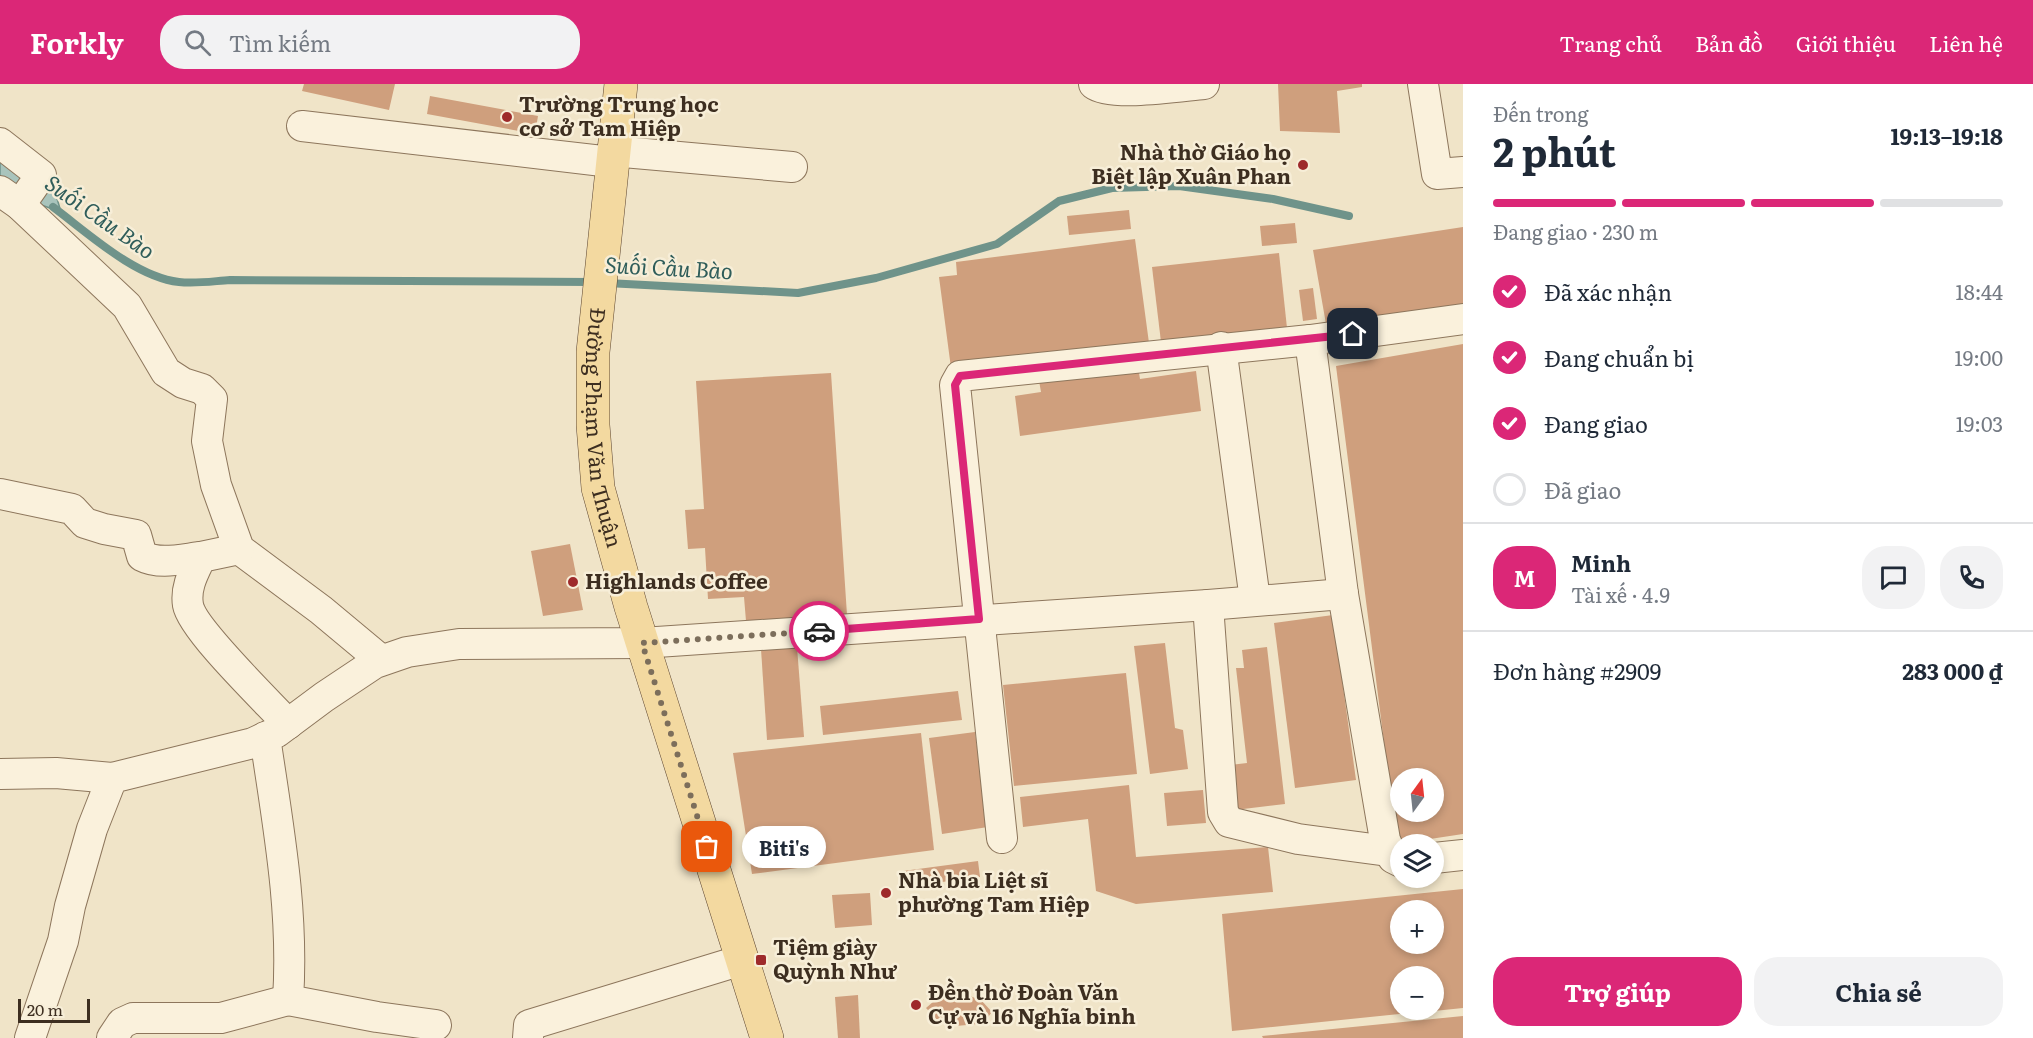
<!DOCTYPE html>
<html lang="vi">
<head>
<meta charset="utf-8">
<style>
  :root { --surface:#fff; --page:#f2f2f3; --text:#1f2937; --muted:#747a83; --line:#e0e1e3; --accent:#db2777 }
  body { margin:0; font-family:Literata,serif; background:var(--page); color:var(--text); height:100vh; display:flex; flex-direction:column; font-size:22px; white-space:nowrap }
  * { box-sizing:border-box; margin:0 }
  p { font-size:20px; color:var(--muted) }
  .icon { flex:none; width:33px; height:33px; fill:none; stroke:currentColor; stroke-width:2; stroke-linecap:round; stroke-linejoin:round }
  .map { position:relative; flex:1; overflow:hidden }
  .panel { display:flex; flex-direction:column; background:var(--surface); width:570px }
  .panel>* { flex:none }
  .needle { width:39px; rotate:15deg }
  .tools { position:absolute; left:1390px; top:684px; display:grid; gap:12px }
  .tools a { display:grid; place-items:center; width:54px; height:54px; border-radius:50%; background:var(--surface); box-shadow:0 3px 9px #0003; font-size:30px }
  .scale { position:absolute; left:18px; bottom:15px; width:72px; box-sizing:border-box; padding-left:6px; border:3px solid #3d2e20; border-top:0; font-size:16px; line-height:21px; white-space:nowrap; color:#3d2e20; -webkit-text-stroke:4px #f7eed8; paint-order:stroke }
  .pin { position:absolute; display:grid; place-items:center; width:51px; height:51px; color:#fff; margin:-26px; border-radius:12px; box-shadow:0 3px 9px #0006 }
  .courier { position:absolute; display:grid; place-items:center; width:60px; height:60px; margin:-30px; border:4px solid #db2777; border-radius:50%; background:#fff; color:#222; box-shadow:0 2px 8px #0007 }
  .bubble { position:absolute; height:42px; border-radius:21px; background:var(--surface); box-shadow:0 3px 9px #0003; font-size:20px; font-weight:700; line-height:42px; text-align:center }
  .headline em { font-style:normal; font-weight:700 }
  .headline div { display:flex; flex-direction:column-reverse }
  .headline { display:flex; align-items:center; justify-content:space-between; height:102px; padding:0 30px }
  h1 { font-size:39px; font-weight:700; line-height:45px }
  .bar { display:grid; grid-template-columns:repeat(4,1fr); gap:9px 6px; align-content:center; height:72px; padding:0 30px }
  .bar i { height:8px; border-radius:4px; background:var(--line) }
  .bar .selected { background:var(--accent) }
  .bar p { grid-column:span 4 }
  .line { display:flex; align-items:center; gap:15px; padding:0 30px; border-top:2px solid var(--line) }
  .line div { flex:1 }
  .round { display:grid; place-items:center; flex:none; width:63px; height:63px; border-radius:24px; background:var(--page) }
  ol { padding:0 30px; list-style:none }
  li { display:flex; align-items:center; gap:18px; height:66px }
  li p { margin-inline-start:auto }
  li .icon { padding:6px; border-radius:50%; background:var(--accent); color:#fff; stroke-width:4 }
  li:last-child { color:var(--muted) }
  li i { width:33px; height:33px; border:3px solid var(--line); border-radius:50% }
  .cta { display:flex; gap:12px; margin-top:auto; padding:12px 30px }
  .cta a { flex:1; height:69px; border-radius:24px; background:var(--accent); color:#fff; font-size:24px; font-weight:700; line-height:69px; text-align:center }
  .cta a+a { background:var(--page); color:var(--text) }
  header { display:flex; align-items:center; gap:36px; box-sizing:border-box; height:84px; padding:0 30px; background:var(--accent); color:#fff }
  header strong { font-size:28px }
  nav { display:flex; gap:33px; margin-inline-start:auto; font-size:21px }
  .search { width:420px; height:54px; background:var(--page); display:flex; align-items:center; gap:15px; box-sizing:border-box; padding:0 21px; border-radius:24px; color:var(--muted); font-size:22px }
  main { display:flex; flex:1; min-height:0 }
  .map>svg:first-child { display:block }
  .water { fill:#a9c4bc; stroke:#6f938a; stroke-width:1.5 }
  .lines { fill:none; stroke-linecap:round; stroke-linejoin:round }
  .stream { stroke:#6f938a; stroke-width:8 }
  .building { fill:#cf9f7d; fill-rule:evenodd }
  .minor-casing { stroke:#8d765c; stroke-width:32 }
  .major-casing { stroke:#5b4430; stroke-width:34 }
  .minor { stroke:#faf1dc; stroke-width:30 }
  .major { stroke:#f3d9a0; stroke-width:33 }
  .done { stroke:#7c6e5b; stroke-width:6; stroke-dasharray:0 10.8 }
  .route { stroke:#db2777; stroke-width:8 }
  .poi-dot { fill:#9e2a2b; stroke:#f7eed8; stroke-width:2 }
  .labels { text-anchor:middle; stroke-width:5; stroke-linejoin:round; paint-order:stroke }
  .poi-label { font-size:21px; font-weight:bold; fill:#3d2e20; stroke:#f7eed8; text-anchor:start }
  .street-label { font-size:21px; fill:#3d2e20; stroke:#f7eed8 }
  .water-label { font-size:22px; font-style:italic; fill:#2f5d5a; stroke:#f7eed8 }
</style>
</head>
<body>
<header>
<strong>Forkly</strong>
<div class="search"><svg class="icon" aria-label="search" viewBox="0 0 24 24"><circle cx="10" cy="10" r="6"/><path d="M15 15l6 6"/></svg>Tìm kiếm</div>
<nav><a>Trang chủ</a><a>Bản đồ</a><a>Giới thiệu</a><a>Liên hệ</a></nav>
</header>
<main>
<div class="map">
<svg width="1463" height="954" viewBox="0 0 1463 954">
  <rect width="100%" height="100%" fill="#f0e4c8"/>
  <polygon class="water" points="0,68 56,111 61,128 33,118 0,95"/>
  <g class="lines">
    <g class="stream">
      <path d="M53,123C88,149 135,193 179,198C196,200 214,197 230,196L592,198"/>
      <polyline points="607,199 798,209 876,194 997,160 1059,117 1112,104 1179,102 1273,115 1349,132"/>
    </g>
  </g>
  <g class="building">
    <polygon points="304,0 395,0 389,26 302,7"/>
    <polygon points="1278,0 1362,0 1362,3 1337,7 1340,49 1280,47"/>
    <polygon points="430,12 538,32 535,50 427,30"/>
    <polygon points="1129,126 1131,145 1069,151 1067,132"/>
    <polygon points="1295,139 1297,159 1262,162 1260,142"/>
    <polygon points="1463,143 1463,223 1344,241 1343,235 1326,240 1313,166"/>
    <polygon points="1135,155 1149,259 951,284 939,193 957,191 956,178"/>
    <polygon points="1279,169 1287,244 1161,258 1152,183"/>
    <polygon points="1313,204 1317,235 1303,237 1299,206"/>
    <path d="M1463,260V750L1397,760L1336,282ZM1401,694H1434V728H1401Z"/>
    <polygon points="1137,277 1140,295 1196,287 1201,327 1020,352 1015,312 1041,308 1038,291"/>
    <polygon points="831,289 847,531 746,537 744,513 708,515 705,464 688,465 685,426 704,425 696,297"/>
    <polygon points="570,460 583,526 543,532 531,467"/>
    <polygon points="1333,531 1356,696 1295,704 1274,539"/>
    <polygon points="1165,559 1175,644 1183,646 1188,685 1150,690 1134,562"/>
    <polygon points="797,563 804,653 767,656 761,565"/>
    <polygon points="1267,563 1285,720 1235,726 1230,681 1247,679 1236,584 1244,584 1242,566"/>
    <polygon points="1126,589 1137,690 1014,702 1003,601"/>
    <polygon points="958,607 962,636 823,651 820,622"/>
    <polygon points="975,648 988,743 942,750 929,654"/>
    <polygon points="921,649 934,766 752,790 733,669"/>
    <polygon points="1129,701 1136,773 1268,763 1273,808 1136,820 1096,807 1088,735 1023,743 1020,713"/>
    <polygon points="1203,706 1206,739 1167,742 1164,709"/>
    <polygon points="978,777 980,793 904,803 903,787"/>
    <path d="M1463,805V924L1434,927V892H1401V926H1429V927L1232,947L1222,830ZM1401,826H1434V860H1401Z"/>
    <polygon points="870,809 872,841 835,844 832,811"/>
    <polygon points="955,909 964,910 981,916 992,928 988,933 977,940 956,942 939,938 926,924 941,911"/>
    <polygon points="858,911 860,954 838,954 835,913"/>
    <polygon points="1463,932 1463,954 1263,954 1262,952"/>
  </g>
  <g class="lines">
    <defs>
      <g id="minor">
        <path d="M1094,0C1111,13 1181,2 1204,0"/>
        <polyline points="1423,0 1437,90 1463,88"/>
        <polyline points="302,42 611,78"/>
        <polyline points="0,59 41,91 20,121"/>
        <polyline points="612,67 792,83"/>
        <polyline points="0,107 20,121 127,222 166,288 183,299 202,305 212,315 207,357 216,401 239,465 321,526 381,576"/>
        <polyline points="1221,263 1255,516"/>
        <path d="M0,410L72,425L85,439L104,445L136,451L142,472C159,481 182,475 201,473"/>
        <path d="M239,465L201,473C194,488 185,503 188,521C192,545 268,618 288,640"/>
        <polyline points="1208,521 1223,728 1229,738 1298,755 1388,767"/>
        <path d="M265,653C278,742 294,826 288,916L377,933L436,941"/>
        <polyline points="0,690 56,689 112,694"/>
        <polyline points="1002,754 955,301 960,292 1310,256"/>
        <polyline points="1434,774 1463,771"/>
        <polyline points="1401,778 1393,774 1385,756 1343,510 1310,256 1463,235"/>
        <polyline points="30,954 63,857 70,822 92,745 112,694 253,659 277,648 324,613 375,579 407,568 459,560 642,559 1208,521 1343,510"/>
        <polyline points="112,954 122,939 133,934 221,934 288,916"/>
        <polyline points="528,954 529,941 742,876"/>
      </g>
      <g id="major">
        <path id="s1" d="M621,0L593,268V341L598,404L631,523L767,954"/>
      </g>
    </defs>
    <use href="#minor" class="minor-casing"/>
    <use href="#major" class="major-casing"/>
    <use href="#minor" class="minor"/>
    <use href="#major" class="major"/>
  </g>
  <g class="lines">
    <polyline class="done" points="707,763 642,559 819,547"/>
    <polyline class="route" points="819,547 979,535 955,301 960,292 1353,250"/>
  </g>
  <g class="poi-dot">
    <circle cx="507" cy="33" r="6"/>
    <circle cx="1303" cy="81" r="6"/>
    <circle cx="573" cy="498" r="6"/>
    <circle cx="886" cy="809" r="6"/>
    <rect x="755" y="870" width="12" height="12" rx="3"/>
    <circle cx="916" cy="921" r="6"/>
  </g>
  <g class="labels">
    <g class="poi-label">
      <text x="519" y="28">Trường Trung học<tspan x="519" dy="24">cơ sở Tam Hiệp</tspan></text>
      <text x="1291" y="76" text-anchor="end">Nhà thờ Giáo họ<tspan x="1291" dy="24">Biệt lập Xuân Phan</tspan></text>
      <text x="585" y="505">Highlands Coffee</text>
      <text x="898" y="804">Nhà bia Liệt sĩ<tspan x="898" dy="24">phường Tam Hiệp</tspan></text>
      <text x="773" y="871">Tiệm giày<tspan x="773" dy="24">Quỳnh Như</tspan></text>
      <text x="928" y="916">Đền thờ Đoàn Văn<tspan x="928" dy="24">Cự và 16 Nghĩa binh</tspan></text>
    </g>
    <g class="street-label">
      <text dy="7" stroke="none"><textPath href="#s1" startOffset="346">Đường Phạm Văn Thuận</textPath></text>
    </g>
    <g class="water-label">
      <text transform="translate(100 133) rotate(35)" y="8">Suối Cầu Bào</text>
      <text transform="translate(669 184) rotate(3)" y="8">Suối Cầu Bào</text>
    </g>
  </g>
</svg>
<div class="tools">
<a><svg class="needle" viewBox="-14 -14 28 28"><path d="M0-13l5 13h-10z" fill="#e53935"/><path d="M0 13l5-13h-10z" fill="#747a83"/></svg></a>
<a><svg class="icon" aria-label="layers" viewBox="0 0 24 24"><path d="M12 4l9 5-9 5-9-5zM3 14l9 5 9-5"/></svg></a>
<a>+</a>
<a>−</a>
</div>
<div class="scale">20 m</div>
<div class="pin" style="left:707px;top:763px;background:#ea580c"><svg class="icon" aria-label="bag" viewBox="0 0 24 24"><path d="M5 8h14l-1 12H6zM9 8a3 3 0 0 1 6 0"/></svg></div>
<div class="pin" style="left:1353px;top:250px;background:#1f2937"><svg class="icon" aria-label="home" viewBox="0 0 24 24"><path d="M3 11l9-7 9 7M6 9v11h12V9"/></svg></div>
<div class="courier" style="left:819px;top:547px"><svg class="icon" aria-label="car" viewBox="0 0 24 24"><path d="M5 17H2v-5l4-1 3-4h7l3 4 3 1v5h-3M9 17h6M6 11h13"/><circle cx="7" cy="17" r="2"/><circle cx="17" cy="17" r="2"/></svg></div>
<div class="bubble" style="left:742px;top:742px;width:84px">Biti's</div>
</div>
<section class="panel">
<div class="headline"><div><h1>2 phút</h1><p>Đến trong</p></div><em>19:13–19:18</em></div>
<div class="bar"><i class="selected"></i><i class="selected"></i><i class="selected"></i><i></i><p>Đang giao · 230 m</p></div>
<ol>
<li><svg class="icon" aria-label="check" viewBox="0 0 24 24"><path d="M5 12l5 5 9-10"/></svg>Đã xác nhận<p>18:44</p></li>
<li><svg class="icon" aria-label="check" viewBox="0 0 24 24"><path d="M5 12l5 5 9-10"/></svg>Đang chuẩn bị<p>19:00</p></li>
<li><svg class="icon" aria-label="check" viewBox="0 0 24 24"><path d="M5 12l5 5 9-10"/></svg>Đang giao<p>19:03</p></li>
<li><i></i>Đã giao</li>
</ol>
<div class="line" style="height:108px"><b class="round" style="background:var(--accent);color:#fff">M</b><div><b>Minh</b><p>Tài xế · 4.9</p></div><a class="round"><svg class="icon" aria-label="chat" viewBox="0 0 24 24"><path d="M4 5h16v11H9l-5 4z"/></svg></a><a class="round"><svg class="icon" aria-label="phone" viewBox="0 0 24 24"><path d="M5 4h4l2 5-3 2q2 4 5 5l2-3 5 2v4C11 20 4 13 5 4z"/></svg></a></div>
<div class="line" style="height:78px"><div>Đơn hàng #2909</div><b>283 000 ₫</b></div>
<div class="cta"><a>Trợ giúp</a><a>Chia sẻ</a></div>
</section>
</main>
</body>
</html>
